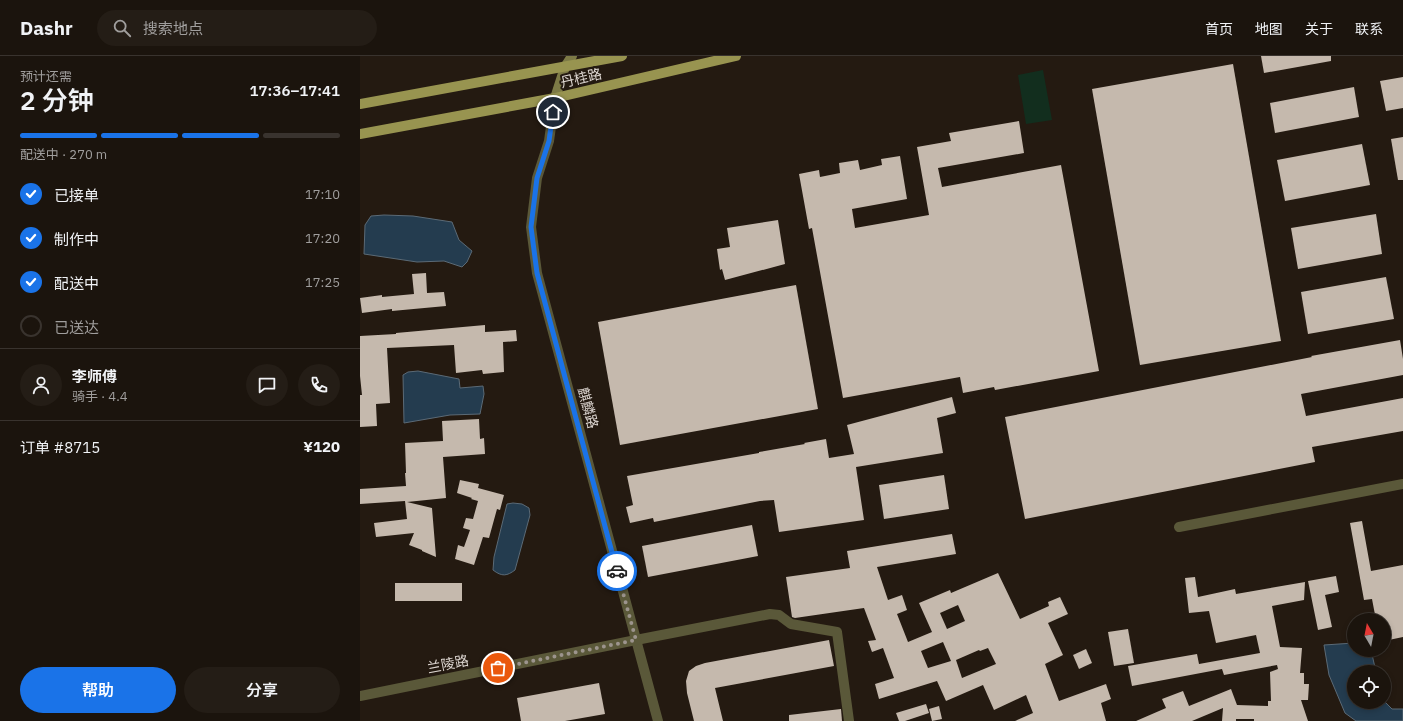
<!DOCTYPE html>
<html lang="zh">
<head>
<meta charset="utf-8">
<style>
  :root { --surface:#1b140d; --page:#241d16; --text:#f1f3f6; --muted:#a09e9d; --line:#39332e; --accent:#1a73e8 }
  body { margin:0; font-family:"IBM Plex Sans","Noto Sans SC",sans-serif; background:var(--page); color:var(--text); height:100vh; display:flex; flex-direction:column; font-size:15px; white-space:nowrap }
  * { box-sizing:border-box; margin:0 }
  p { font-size:13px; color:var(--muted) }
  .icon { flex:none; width:22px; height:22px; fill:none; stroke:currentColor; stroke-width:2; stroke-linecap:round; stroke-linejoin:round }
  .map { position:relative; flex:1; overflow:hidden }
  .sheet { display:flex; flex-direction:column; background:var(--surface); width:360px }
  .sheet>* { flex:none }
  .needle { width:26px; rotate:350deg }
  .buttons { position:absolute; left:987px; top:557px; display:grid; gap:8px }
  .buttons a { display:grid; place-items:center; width:44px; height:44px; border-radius:50%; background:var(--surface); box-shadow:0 2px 6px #0003,0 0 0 1px var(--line); font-size:20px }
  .pin { position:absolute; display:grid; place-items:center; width:34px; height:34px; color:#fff; margin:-17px; border:2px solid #fff; border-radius:50%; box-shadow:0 1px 4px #0007 }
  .courier { position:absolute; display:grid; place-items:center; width:40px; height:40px; margin:-20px; border:3px solid #1a73e8; border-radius:50%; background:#fff; color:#222; box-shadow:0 1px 5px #0007 }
  .summary em { font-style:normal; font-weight:600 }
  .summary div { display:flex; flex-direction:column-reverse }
  .summary { display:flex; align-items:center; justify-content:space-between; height:68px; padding:0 20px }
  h1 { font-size:26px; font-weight:600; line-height:30px }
  .bar { display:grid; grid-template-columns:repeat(4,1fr); gap:6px 4px; align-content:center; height:48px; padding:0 20px }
  .bar i { height:5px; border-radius:3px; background:var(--line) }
  .bar .selected { background:var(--accent) }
  .bar p { grid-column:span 4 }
  .line { display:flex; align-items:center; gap:10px; padding:0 20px; border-top:1px solid var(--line) }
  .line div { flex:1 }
  .round { display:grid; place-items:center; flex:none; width:42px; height:42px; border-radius:21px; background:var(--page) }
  ol { padding:0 20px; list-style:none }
  li { display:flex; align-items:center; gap:12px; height:44px }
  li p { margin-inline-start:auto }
  li .icon { padding:4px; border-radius:50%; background:var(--accent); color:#fff; stroke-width:4 }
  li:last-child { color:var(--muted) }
  li i { width:22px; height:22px; border:2px solid var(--line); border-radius:50% }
  .cta { display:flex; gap:8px; margin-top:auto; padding:8px 20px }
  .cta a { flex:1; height:46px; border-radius:24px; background:var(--accent); color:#fff; font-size:16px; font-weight:600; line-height:46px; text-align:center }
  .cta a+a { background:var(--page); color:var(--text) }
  header { display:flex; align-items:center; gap:24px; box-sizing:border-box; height:56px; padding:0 20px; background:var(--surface); border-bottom:1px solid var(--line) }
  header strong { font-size:19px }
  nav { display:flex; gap:22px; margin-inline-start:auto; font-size:14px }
  .search { width:280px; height:36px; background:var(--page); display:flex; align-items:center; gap:10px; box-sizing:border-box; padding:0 14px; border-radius:22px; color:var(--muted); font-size:15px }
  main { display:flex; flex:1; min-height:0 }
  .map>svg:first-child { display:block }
  .green { fill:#122e1e }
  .water { fill:#243c4f; stroke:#5b6a76 }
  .building { fill:#c5b9ad; fill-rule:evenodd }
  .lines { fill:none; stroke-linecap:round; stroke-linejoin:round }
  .minor { stroke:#5a5839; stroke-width:10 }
  .tertiary { stroke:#5a5839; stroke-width:10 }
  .secondary { stroke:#7d7a46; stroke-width:10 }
  .primary { stroke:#989450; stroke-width:10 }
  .done { stroke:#9c948d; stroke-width:4; stroke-dasharray:0 7.2 }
  .route { stroke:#1a73e8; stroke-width:5 }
  .labels { text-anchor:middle; stroke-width:4; stroke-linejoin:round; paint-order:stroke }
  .street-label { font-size:14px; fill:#dcd5d0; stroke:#241a11 }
</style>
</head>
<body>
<header>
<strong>Dashr</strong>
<div class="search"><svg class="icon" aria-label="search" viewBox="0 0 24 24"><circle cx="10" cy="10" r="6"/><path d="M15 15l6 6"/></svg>搜索地点</div>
<nav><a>首页</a><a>地图</a><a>关于</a><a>联系</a></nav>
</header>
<main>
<section class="sheet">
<div class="summary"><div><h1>2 分钟</h1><p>预计还需</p></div><em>17:36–17:41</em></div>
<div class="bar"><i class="selected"></i><i class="selected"></i><i class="selected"></i><i></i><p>配送中 · 270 m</p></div>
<ol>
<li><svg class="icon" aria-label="check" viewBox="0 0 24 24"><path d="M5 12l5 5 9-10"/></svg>已接单<p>17:10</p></li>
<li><svg class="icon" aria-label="check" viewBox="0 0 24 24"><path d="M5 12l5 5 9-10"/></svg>制作中<p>17:20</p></li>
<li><svg class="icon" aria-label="check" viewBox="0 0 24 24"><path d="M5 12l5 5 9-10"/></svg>配送中<p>17:25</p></li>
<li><i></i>已送达</li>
</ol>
<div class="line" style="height:72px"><a class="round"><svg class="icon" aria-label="person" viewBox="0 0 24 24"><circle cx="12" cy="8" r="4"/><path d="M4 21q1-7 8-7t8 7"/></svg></a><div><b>李师傅</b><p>骑手 · 4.4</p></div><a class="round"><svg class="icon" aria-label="chat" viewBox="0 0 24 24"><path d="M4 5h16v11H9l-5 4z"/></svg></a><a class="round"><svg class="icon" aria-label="phone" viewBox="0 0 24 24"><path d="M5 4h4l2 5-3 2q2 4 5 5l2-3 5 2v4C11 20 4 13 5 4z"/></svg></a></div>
<div class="line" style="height:52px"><div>订单 #8715</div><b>¥120</b></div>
<div class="cta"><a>帮助</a><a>分享</a></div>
</section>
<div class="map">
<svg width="1043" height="665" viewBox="0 0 1043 665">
  <rect width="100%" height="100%" fill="#241a11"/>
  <polygon class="green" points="683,14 692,64 666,68 658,19"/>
  <g class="water">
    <polygon points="24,159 53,160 92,166 99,184 112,195 107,206 102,211 84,205 57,206 4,198 5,169 11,160"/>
    <polygon points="58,315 99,323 100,332 123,330 124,338 120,358 90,359 44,367 43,319 48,316"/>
    <path d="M153,447L162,448L169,452L170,459L155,514C147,520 142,521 133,514L134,501L147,448Z"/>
    <polygon points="994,587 994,594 1011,594 1016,616 994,616 994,646 1024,645 1032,653 1043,653 1043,665 996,665 985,657 969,619 964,589"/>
  </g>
  <g class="building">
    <polygon points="901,0 971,0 971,5 904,17"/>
    <polygon points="873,8 921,285 780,309 732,33"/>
    <polygon points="1043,21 1043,52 1026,55 1020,25"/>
    <polygon points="994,31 999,61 915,77 910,47"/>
    <polygon points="659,65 664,97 578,112 582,131 701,109 739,315 635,334 634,331 603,337 600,321 483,342 452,172 449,173 439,118 459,114 460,121 480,117 479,107 498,104 500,114 522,109 521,103 540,100 547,143 492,153 495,172 569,159 557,91 591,85 589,77"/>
    <polygon points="1043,81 1043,124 1038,124 1031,83"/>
    <polygon points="1002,88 1010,129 925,145 917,104"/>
    <polygon points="1016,158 1022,198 938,213 931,172"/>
    <polygon points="418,164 425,208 365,224 362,213 360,214 357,193 370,191 367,172"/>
    <polygon points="66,217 67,237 84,236 86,250 32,255 32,253 2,257 0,242 22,239 22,241 54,238 52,218"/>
    <polygon points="1026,221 1034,263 948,278 941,236"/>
    <polygon points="436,229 458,353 260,389 238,266"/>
    <polygon points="125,269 125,276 156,274 157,285 143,286 144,316 123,318 122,314 96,317 94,289 27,292 30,347 16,348 17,370 0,371 0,339 2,339 0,320 0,280 36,278 36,277"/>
    <polygon points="1040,284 1043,303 1043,319 941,338 946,360 1043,342 1043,375 952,391 955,406 665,463 645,361 952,301 951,300"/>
    <polygon points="592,341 596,357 577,362 583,397 496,411 504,464 419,476 414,444 400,445 294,466 293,462 270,467 266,451 273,449 267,420 399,397 399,396 445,388 444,387 466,383 469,402 494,398 487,369"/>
    <polygon points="119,363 120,383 124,382 125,398 83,401 86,442 47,446 72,452 76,501 62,495 62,494 49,489 54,477 16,481 14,467 47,463 45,445 0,448 0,433 46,430 45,417 46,417 45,387 83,385 82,365"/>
    <polygon points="584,419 589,453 524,463 519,429"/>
    <polygon points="100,424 119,428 118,432 144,439 140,454 137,453 129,482 123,481 114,509 95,503 98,489 104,491 110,474 103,472 106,462 113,463 118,445 111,443 112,442 97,437"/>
    <polygon points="1002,465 1011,515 1043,509 1043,581 1024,585 1024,564 1016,564 1012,543 1004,544 990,467"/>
    <polygon points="392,469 398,500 288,521 282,490"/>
    <path d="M592,478L596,498L517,511L528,544L542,539L547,554L537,558L548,586L572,576L559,547L590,534L591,537L638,517L660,563L689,550L688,546L700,541L708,558L688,567L703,599L685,608L699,645L746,628L751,643L741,647L746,665H655L673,657L666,639L634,654L623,629L586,645L577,625L519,643L515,628L534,622L523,592L512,596L508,585L516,584L504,552L435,562L432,561L426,521L490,512L487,495ZM598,549L605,565L587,573L580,557ZM583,586L591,605L568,612L561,595ZM628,592L636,608L602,622L596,604L619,594L620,595Z"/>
    <polygon points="976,520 979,536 965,539 972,571 958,574 948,525"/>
    <polygon points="835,521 838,541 875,533 876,538 945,526 944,544 912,550 920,591 942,592 940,617 944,617 944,628 949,628 948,644 941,644 948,665 894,665 894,663 876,663 876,665 862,665 863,652 832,665 776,665 806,652 802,643 823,635 829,650 871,633 877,649 908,650 908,645 911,645 910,616 918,613 917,609 864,619 862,613 772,630 768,610 837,598 839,608 900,597 896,579 856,587 849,555 829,557 825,522"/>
    <rect x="35" y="527" width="67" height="18"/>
    <polygon points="768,573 774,607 754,610 748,576"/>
    <polygon points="469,584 474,610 355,632 363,665 334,665 327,637 326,625 329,615 336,610 345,607"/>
    <polygon points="726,593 732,607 719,613 713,599"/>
    <polygon points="239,627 245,658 205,665 161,665 157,642"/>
    <polygon points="566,648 569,657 545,665 539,665 536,657"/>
    <polygon points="579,650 582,663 572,665 569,653"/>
    <polygon points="481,653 482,665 429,665 429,659"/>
  </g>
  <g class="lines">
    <g class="minor">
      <polyline points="819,471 1043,428"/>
      <polyline points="276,584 410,558 419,559 431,568 477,576 489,665"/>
    </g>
    <g class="tertiary">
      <polyline points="195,42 189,85 177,122 171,171 177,217 298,665"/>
      <polyline points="0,640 276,584"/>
    </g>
    <polyline class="secondary" points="195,42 205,11 212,0"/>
    <g class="primary">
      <polyline points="0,48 262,0"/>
      <polyline points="0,78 195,42 376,0"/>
    </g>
  </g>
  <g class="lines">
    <polyline class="done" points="138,612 276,584 257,515"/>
    <polyline class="route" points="193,56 189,85 177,122 171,171 177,217 257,515"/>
  </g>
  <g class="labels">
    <g class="street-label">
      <text transform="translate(221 22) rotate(-13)" y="5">丹桂路</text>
      <text transform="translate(228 352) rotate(75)" y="5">麒麟路</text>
      <text transform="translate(88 608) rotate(-11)" y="5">兰陵路</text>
    </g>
  </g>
</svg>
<div class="buttons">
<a><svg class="needle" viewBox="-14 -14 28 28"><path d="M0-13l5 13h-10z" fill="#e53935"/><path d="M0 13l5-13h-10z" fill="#a09e9d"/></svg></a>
<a><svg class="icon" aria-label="locate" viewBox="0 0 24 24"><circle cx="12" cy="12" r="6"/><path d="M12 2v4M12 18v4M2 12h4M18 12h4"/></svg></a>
</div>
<div class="pin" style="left:138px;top:612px;background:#ea580c"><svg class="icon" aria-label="bag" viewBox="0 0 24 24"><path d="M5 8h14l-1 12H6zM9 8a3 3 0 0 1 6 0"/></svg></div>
<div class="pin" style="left:193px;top:56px;background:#1f2937"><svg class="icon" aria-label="home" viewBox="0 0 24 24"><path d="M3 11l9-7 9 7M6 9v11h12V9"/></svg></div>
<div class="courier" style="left:257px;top:515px"><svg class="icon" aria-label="car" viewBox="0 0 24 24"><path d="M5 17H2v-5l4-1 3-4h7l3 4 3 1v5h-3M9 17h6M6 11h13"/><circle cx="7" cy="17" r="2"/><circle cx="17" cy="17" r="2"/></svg></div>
</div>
</main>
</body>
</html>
